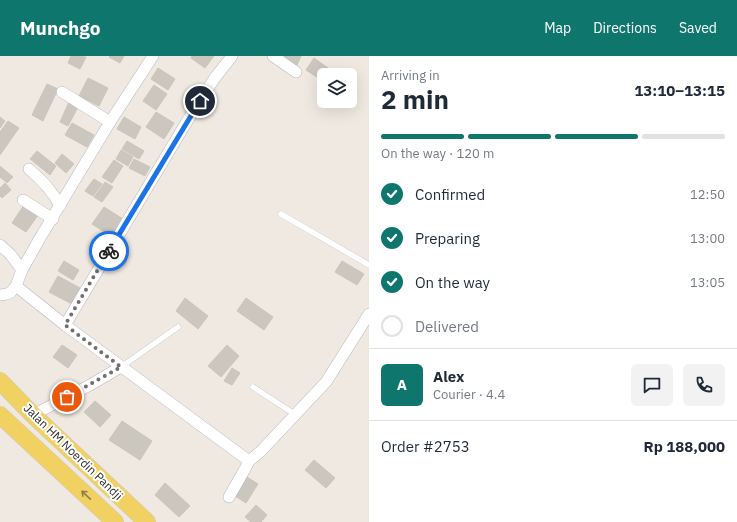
<!DOCTYPE html>
<html lang="en">
<head>
<meta charset="utf-8">
<style>
  :root { --surface:#fff; --page:#f2f2f3; --text:#1f2937; --muted:#747a83; --line:#e0e1e3; --accent:#0f766e }
  body { margin:0; font-family:"IBM Plex Sans",sans-serif; background:var(--page); color:var(--text); height:100vh; display:flex; flex-direction:column; font-size:15px; white-space:nowrap }
  * { box-sizing:border-box; margin:0 }
  p { font-size:13px; color:var(--muted) }
  .icon { flex:none; width:22px; height:22px; fill:none; stroke:currentColor; stroke-width:2; stroke-linecap:round; stroke-linejoin:round }
  .map { position:relative; flex:1; overflow:hidden }
  .drawer { display:flex; flex-direction:column; background:var(--surface); width:368px }
  .drawer>* { flex:none }
  .buttons { position:absolute; left:317px; top:12px; display:grid; gap:8px }
  .buttons a { display:grid; place-items:center; width:40px; height:40px; border-radius:6px; background:var(--surface); box-shadow:0 4px 16px #0002; font-size:20px }
  .pin { position:absolute; display:grid; place-items:center; width:34px; height:34px; color:#fff; margin:-17px; border:2px solid #fff; border-radius:50%; box-shadow:0 1px 4px #0007 }
  .courier { position:absolute; display:grid; place-items:center; width:40px; height:40px; margin:-20px; border:3px solid #1a73e8; border-radius:50%; background:#fff; color:#222; box-shadow:0 1px 5px #0007 }
  .overview em { font-style:normal; font-weight:700 }
  .overview div { display:flex; flex-direction:column-reverse }
  .overview { display:flex; align-items:center; justify-content:space-between; height:68px; padding:0 12px }
  h1 { font-size:26px; font-weight:700; line-height:30px }
  .bar { display:grid; grid-template-columns:repeat(4,1fr); gap:6px 4px; align-content:center; height:48px; padding:0 12px }
  .bar i { height:5px; border-radius:3px; background:var(--line) }
  .bar .selected { background:var(--accent) }
  .bar p { grid-column:span 4 }
  .line { display:flex; align-items:center; gap:10px; padding:0 12px; border-top:1px solid var(--line) }
  .line div { flex:1 }
  .round { display:grid; place-items:center; flex:none; width:42px; height:42px; border-radius:6px; background:var(--page) }
  ol { padding:0 12px; list-style:none }
  li { display:flex; align-items:center; gap:12px; height:44px }
  li p { margin-inline-start:auto }
  li .icon { padding:4px; border-radius:50%; background:var(--accent); color:#fff; stroke-width:4 }
  li:last-child { color:var(--muted) }
  li i { width:22px; height:22px; border:2px solid var(--line); border-radius:50% }
  header { display:flex; align-items:center; gap:24px; box-sizing:border-box; height:56px; padding:0 20px; background:var(--accent); color:#fff }
  header strong { font-size:19px }
  nav { display:flex; gap:22px; margin-inline-start:auto; font-size:14px }
  main { display:flex; flex:1; min-height:0 }
  .map>svg:first-child { display:block }
  .building { fill:#cbc7bf; stroke:#cbc5ba }
  .lines { fill:none; stroke-linecap:round; stroke-linejoin:round }
  .lane-casing { stroke:#b4b7c1; stroke-width:6 }
  .street-casing { stroke:#b4b7c1; stroke-width:12 }
  .primary-casing { stroke:#c9c9c9; stroke-width:18 }
  .lane { stroke:#fff; stroke-width:5.5 }
  .street { stroke:#fff; stroke-width:11 }
  .primary { stroke:#f2d163; stroke-width:17 }
  .oneway { stroke:#908048 }
  .done { stroke:#726f6d; stroke-width:4; stroke-dasharray:0 7.2 }
  .route { stroke:#1a73e8; stroke-width:5 }
  .labels { text-anchor:middle; stroke-width:4; stroke-linejoin:round; paint-order:stroke }
  .street-label { font-size:12px; fill:#2e2e2e; stroke:#fff }
</style>
</head>
<body>
<header>
<strong>Munchgo</strong>
<nav><a>Map</a><a>Directions</a><a>Saved</a></nav>
</header>
<main>
<div class="map">
<svg width="369" height="466" viewBox="0 0 369 466">
  <rect width="100%" height="100%" fill="#efe9e1"/>
  <g class="building">
    <polygon points="71,0 86,1 80,13 68,7"/>
    <polygon points="110,0 124,0 120,7 109,1"/>
    <polygon points="192,0 214,0 205,12 191,2"/>
    <polygon points="283,0 301,0 297,9 282,3"/>
    <polygon points="314,2 328,12 320,23 306,14"/>
    <polygon points="158,12 175,23 168,34 151,23"/>
    <polygon points="88,22 108,32 99,50 79,40"/>
    <polygon points="47,28 58,33 43,65 32,59"/>
    <polygon points="154,29 167,38 156,54 143,45"/>
    <polygon points="69,46 78,51 68,70 60,66"/>
    <polygon points="156,56 174,67 164,83 146,71"/>
    <polygon points="0,61 5,65 0,72"/>
    <polygon points="124,61 141,71 135,83 117,73"/>
    <polygon points="8,65 19,72 0,99 0,76"/>
    <polygon points="72,67 94,79 87,91 65,79"/>
    <polygon points="127,85 144,95 139,103 122,93"/>
    <polygon points="121,94 133,101 128,110 116,103"/>
    <polygon points="37,95 56,110 50,119 30,103"/>
    <polygon points="62,98 74,108 66,117 55,107"/>
    <polygon points="134,103 150,111 145,120 129,112"/>
    <polygon points="114,104 123,110 112,127 102,121"/>
    <polygon points="0,110 13,121 7,127 0,121"/>
    <polygon points="94,123 102,128 93,140 85,135"/>
    <polygon points="105,126 113,131 102,146 94,141"/>
    <polygon points="5,127 11,134 2,142 0,140 0,132"/>
    <polygon points="24,149 38,159 26,176 12,167"/>
    <polygon points="104,151 123,163 111,180 92,168"/>
    <polygon points="64,205 79,214 73,224 58,215"/>
    <polygon points="342,205 364,218 357,229 335,216"/>
    <polygon points="58,220 80,232 72,248 49,236"/>
    <polygon points="185,242 208,260 198,273 176,255"/>
    <polygon points="246,242 273,261 264,274 237,255"/>
    <polygon points="62,289 77,299 68,312 53,301"/>
    <polygon points="227,289 239,300 221,321 208,310"/>
    <polygon points="232,312 240,317 232,329 224,325"/>
    <polygon points="95,345 111,359 100,371 84,356"/>
    <polygon points="122,365 152,385 140,404 109,384"/>
    <polygon points="314,404 335,422 326,432 305,414"/>
    <polygon points="247,421 258,428 246,447 235,440"/>
    <polygon points="165,427 190,450 179,461 155,439"/>
    <polygon points="256,449 267,459 261,466 251,466 245,461"/>
  </g>
  <g class="lines">
    <defs>
      <g id="lane">
        <polyline points="281,158 369,209"/>
        <polyline points="121,311 178,271"/>
        <polyline points="253,331 296,359"/>
      </g>
      <g id="street">
        <polyline points="273,0 296,16"/>
        <polyline points="62,36 110,66"/>
        <path d="M29,113C42,124 53,135 60,150"/>
        <polyline points="23,144 53,163"/>
        <polyline points="0,189 10,198 22,214"/>
        <polyline points="16,230 65,269 249,405"/>
        <polyline points="0,239 7,238 11,236 16,230 22,214 40,182 110,66 153,0"/>
        <polyline points="65,269 186,67 214,23 232,0"/>
        <polyline points="33,359 90,329 121,311"/>
        <polyline points="229,441 245,413 249,405 261,395 326,326 369,258"/>
      </g>
      <g id="primary">
        <polyline points="0,325 33,359 147,466"/>
        <polyline points="0,359 115,466"/>
      </g>
    </defs>
    <use href="#lane" class="lane-casing"/>
    <use href="#street" class="street-casing"/>
    <use href="#primary" class="primary-casing"/>
    <use href="#lane" class="lane"/>
    <use href="#street" class="street"/>
    <use href="#primary" class="primary"/>
  </g>
  <defs><path id="oneway-shaft" d="M-6 0H5M1.5-3L5.5 0L1.5 3" fill="none" stroke-width="1.6" stroke-linecap="round" stroke-linejoin="round"/></defs>
  <use class="oneway" href="#oneway-shaft" transform="translate(86 439) rotate(-137)"/>
  <g class="lines">
    <polyline class="done" points="67,341 121,311 65,269 109,195"/>
    <polyline class="route" points="109,195 200,45"/>
  </g>
  <g class="labels">
    <g class="street-label">
      <text transform="translate(73 396) rotate(44)" y="4">Jalan HM Noerdin Pandji</text>
    </g>
  </g>
</svg>
<div class="buttons">
<a><svg class="icon" aria-label="layers" viewBox="0 0 24 24"><path d="M12 4l9 5-9 5-9-5zM3 14l9 5 9-5"/></svg></a>
</div>
<div class="pin" style="left:67px;top:341px;background:#ea580c"><svg class="icon" aria-label="bag" viewBox="0 0 24 24"><path d="M5 8h14l-1 12H6zM9 8a3 3 0 0 1 6 0"/></svg></div>
<div class="pin" style="left:200px;top:45px;background:#1f2937"><svg class="icon" aria-label="home" viewBox="0 0 24 24"><path d="M3 11l9-7 9 7M6 9v11h12V9"/></svg></div>
<div class="courier" style="left:109px;top:195px"><svg class="icon" aria-label="bike" viewBox="0 0 24 24"><circle cx="6" cy="16" r="4"/><circle cx="18" cy="16" r="4"/><path d="M6 16l4-8h5l3 8M10 8l3 8H6M13 5h3"/></svg></div>
</div>
<section class="drawer">
<div class="overview"><div><h1>2 min</h1><p>Arriving in</p></div><em>13:10–13:15</em></div>
<div class="bar"><i class="selected"></i><i class="selected"></i><i class="selected"></i><i></i><p>On the way · 120 m</p></div>
<ol>
<li><svg class="icon" aria-label="check" viewBox="0 0 24 24"><path d="M5 12l5 5 9-10"/></svg>Confirmed<p>12:50</p></li>
<li><svg class="icon" aria-label="check" viewBox="0 0 24 24"><path d="M5 12l5 5 9-10"/></svg>Preparing<p>13:00</p></li>
<li><svg class="icon" aria-label="check" viewBox="0 0 24 24"><path d="M5 12l5 5 9-10"/></svg>On the way<p>13:05</p></li>
<li><i></i>Delivered</li>
</ol>
<div class="line" style="height:72px"><b class="round" style="background:var(--accent);color:#fff">A</b><div><b>Alex</b><p>Courier · 4.4</p></div><a class="round"><svg class="icon" aria-label="chat" viewBox="0 0 24 24"><path d="M4 5h16v11H9l-5 4z"/></svg></a><a class="round"><svg class="icon" aria-label="phone" viewBox="0 0 24 24"><path d="M5 4h4l2 5-3 2q2 4 5 5l2-3 5 2v4C11 20 4 13 5 4z"/></svg></a></div>
<div class="line" style="height:52px"><div>Order #2753</div><b>Rp 188,000</b></div>
</section>
</main>
</body>
</html>
